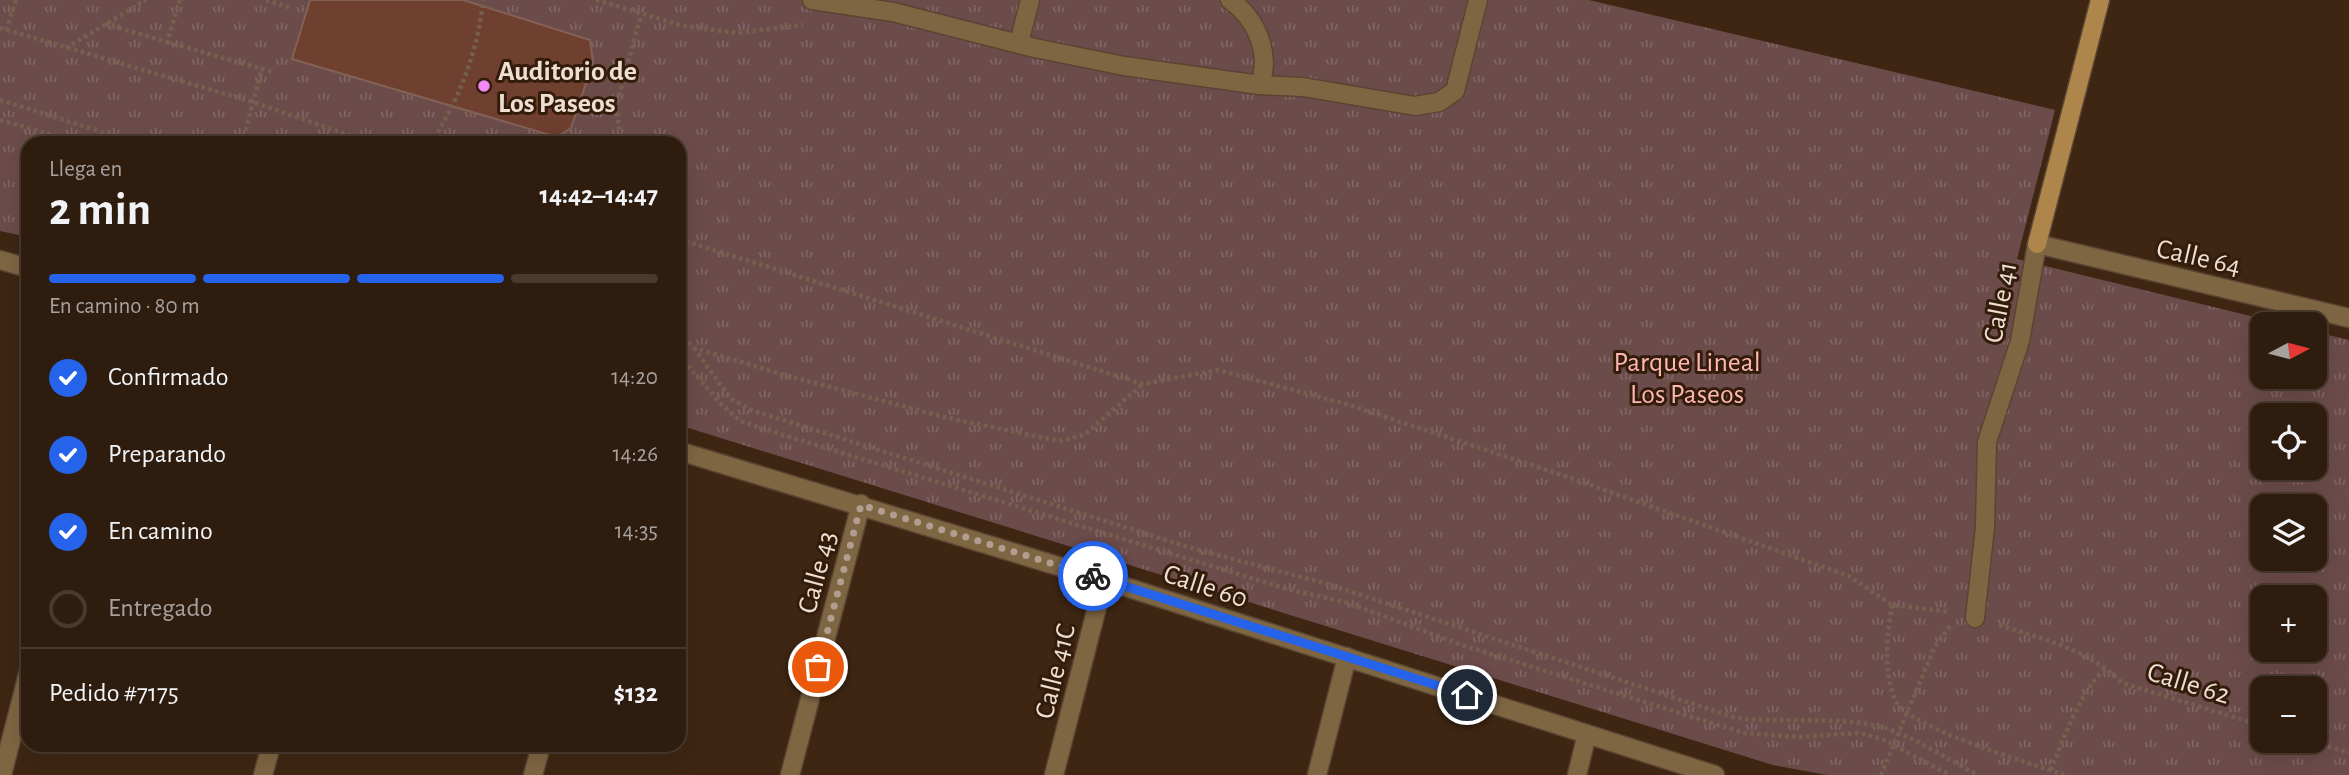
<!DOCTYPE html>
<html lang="es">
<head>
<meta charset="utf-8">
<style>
  :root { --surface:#2e1c0e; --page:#3a291c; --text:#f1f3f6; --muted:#a7a19e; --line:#493a2e; --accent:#2563eb }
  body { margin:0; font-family:"Alegreya Sans",sans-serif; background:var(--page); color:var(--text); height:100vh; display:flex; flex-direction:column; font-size:26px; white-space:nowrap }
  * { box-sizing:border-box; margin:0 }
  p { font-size:23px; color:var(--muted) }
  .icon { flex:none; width:38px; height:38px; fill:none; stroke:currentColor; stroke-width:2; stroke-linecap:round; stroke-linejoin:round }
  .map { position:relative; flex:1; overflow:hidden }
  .details { position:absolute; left:21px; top:136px; width:665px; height:616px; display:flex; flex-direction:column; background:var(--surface); border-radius:21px; box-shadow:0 7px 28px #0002,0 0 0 2px var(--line) }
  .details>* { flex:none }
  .needle { width:46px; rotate:83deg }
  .tools { position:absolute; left:2250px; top:312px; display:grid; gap:14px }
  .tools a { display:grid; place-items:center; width:77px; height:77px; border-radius:14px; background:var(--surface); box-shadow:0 7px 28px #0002,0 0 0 2px var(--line); font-size:35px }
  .pin { position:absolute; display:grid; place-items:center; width:60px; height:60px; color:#fff; margin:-30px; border:4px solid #fff; border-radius:50%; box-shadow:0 2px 7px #0007 }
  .courier { position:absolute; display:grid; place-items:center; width:70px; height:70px; margin:-35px; border:5px solid #2563eb; border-radius:50%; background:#fff; color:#222; box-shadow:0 2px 9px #0007 }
  .head em { font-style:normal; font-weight:600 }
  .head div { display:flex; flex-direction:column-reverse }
  .head { display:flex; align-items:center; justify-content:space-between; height:119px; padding:0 28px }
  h1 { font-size:46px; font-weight:600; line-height:52px }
  .bar { display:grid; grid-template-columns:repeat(4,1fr); gap:10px 7px; align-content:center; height:84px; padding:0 28px }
  .bar i { height:9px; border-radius:5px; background:var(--line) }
  .bar .on { background:var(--accent) }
  .bar p { grid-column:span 4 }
  .line { display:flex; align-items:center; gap:18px; padding:0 28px; border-top:2px solid var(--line) }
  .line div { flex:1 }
  ol { padding:0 28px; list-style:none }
  li { display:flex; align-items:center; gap:21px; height:77px }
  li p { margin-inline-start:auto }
  li .icon { padding:7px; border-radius:50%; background:var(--accent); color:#fff; stroke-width:4 }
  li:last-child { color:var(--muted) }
  li i { width:38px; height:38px; border:4px solid var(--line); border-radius:50% }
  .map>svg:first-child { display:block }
  .park { fill:url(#park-tufts); fill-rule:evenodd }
  .building { fill:#6f3f2f; stroke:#836156; stroke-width:2 }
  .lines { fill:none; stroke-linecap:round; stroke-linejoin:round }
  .lane-casing { stroke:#5a4432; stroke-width:21 }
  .street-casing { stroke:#5a4432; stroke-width:21 }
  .secondary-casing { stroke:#5a4432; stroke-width:21 }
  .path { stroke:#75604f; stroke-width:4.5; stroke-dasharray:3.5 3.5; stroke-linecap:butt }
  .lane { stroke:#7f6643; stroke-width:18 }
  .street { stroke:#7f6643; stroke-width:18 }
  .secondary { stroke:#ae864c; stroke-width:18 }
  .done { stroke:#b19e90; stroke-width:7; stroke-dasharray:0 12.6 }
  .route { stroke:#2563eb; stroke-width:9 }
  .poi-dot { fill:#f18af4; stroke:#331c09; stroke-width:2.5 }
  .labels { text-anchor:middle; stroke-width:6; stroke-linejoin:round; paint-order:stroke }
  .poi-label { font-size:28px; font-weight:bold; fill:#efdfd3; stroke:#331c09; text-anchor:start }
  .street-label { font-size:28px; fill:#efdfd3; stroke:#331c09 }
  .park-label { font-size:28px; fill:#fdb7b5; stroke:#331c09 }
</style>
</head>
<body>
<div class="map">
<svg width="2349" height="775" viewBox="0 0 2349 775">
  <defs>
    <pattern id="park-tufts" width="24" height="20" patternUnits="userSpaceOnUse" patternTransform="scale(1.75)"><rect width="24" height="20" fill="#6c4c4b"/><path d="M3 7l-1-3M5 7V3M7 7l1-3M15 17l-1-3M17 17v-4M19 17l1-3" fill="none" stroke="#816564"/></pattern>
  </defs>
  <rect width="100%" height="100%" fill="#3e2613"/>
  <path class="park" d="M0,0H1589L2055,110L2017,259L2283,324H2263V376H2315V332L2349,340V775H1827L1773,765L679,425V144H28V237L0,231ZM2263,415H2315V467H2263ZM2263,506H2315V558H2263ZM2263,597H2315V649H2263ZM2263,688H2315V740H2263Z"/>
  <polygon class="building" points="310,0 463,0 590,40 593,62 571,128 557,137 292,59"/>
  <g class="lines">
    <defs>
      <g id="lane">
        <polyline points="812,0 893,12 1035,48 1124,66 1260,85 1303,87 1415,106 1439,102 1455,91 1478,0"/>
        <path d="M1230,0C1257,19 1271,53 1260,85"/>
        <polyline points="1019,43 1030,0"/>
      </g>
      <g id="street">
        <polyline points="0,260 28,268"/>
        <polyline points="679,451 1104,580 1715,775"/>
        <polyline points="1975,618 1985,527 1987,442 2020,341 2037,244 2349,318"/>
        <polyline points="2,775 28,674"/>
        <polyline points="263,775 271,746"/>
        <polyline points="533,775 541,746"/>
        <polyline points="790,775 861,504"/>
        <polyline points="1054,775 1104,580"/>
        <polyline points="1317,775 1347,657"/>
        <polyline points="1577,775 1587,734"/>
      </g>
      <polyline id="secondary" points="2037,244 2100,0"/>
    </defs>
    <use href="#lane" class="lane-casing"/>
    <use href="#street" class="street-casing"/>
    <use href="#secondary" class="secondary-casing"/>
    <g class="path">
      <polyline points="266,0 291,8"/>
      <polyline points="596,0 684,26 737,33 803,25"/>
      <polyline points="105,24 167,42 180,0"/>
      <polyline points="0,28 253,102 375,144"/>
      <polyline points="6,30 16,0"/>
      <polyline points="167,42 273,72"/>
      <polyline points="66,48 146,0"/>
      <polyline points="0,100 141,144"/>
      <polyline points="0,120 84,144"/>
      <polyline points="242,144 262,68"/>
      <path d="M430,144C458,103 479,49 483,0"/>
      <polyline points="622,144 616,107 641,15"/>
      <polyline points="679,239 1143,384 1218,370 1346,404 1559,474 1849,576 1892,605 1950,612"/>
      <polyline points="679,332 694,348 781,374 948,418 1059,441 1084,435 1143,384"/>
      <path d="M694,348L730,398L751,410L1198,550L1324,583L1736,718C1784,724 1834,715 1881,727C1914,736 1948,760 1978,775"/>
      <polyline points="679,355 721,404 740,421 767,430 1287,589 1348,603 1462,645 1744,733 1798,737 1858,733 1880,738 1950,775"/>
      <path d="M1892,605C1887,635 1883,671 1895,700C1907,728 2031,763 2064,775"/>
      <path d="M1999,625C2043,639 2088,649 2122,683L2263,726"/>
      <polyline points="2308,740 2349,753"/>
      <path d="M2051,770C2062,744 2083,682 2107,669"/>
      <polyline points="1881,775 1935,646 1951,625"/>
    </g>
    <use href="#lane" class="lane"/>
    <use href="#street" class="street"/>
    <use href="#secondary" class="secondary"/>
  </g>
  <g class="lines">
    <polyline class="done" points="818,667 861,505 1093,576"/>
    <polyline class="route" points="1093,576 1467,695"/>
  </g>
  <circle class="poi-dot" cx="484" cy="86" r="7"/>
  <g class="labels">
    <g class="poi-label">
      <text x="498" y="80">Auditorio de<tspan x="498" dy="32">Los Paseos</tspan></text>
    </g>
    <g class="street-label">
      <text transform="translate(2199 256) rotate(13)" y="10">Calle 64</text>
      <text transform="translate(1999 302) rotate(-79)" y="10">Calle 41</text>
      <text transform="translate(816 572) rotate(-75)" y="10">Calle 43</text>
      <text transform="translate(1206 585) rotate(18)" y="10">Calle 60</text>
      <text transform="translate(1054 671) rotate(-76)" y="10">Calle 41C</text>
      <text transform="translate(2189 682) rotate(17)" y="10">Calle 62</text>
    </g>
    <g class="park-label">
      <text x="1687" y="371">Parque Lineal<tspan x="1687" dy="32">Los Paseos</tspan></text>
    </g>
  </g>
</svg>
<div class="tools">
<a><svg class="needle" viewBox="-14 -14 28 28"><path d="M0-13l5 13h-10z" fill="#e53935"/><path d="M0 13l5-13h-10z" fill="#a7a19e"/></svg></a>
<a><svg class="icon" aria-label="locate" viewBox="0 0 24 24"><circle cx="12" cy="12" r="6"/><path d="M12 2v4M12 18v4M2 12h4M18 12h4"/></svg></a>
<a><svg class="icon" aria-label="layers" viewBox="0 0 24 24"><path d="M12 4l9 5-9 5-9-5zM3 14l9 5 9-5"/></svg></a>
<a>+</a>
<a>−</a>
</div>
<div class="pin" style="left:818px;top:667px;background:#ea580c"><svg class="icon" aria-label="bag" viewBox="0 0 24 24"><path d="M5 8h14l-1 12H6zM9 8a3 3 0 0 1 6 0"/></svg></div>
<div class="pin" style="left:1467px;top:695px;background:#1f2937"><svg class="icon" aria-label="home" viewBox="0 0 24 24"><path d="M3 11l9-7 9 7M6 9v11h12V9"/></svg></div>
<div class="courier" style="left:1093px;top:576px"><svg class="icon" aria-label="bike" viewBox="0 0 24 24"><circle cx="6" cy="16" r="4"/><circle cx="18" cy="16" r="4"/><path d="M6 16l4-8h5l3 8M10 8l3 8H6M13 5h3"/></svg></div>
<section class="details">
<div class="head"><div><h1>2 min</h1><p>Llega en</p></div><em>14:42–14:47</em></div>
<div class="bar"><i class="on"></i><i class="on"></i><i class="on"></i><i></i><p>En camino · 80 m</p></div>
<ol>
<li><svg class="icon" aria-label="check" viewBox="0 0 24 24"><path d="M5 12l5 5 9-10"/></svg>Confirmado<p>14:20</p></li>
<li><svg class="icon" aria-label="check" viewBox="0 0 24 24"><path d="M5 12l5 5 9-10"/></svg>Preparando<p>14:26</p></li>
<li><svg class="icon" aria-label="check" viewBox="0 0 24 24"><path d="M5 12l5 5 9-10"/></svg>En camino<p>14:35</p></li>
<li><i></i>Entregado</li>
</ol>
<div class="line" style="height:91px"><div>Pedido #7175</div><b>$132</b></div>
</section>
</div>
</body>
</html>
